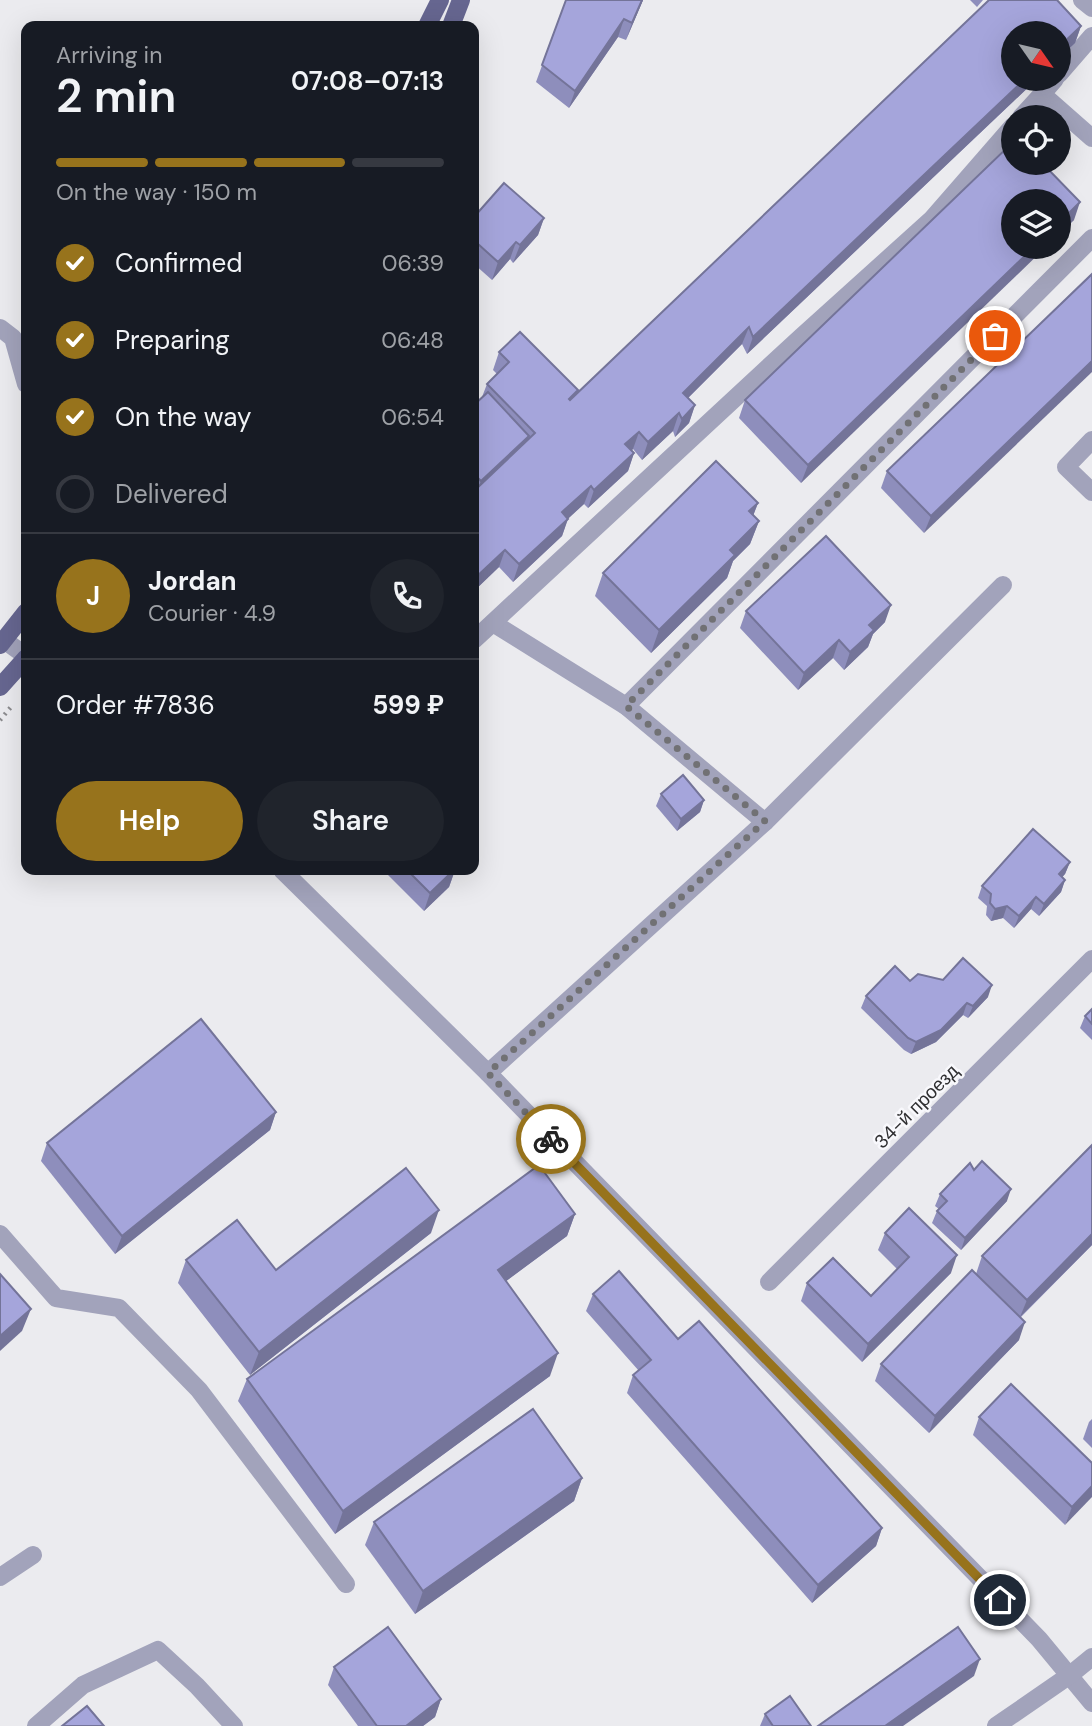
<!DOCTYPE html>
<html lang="en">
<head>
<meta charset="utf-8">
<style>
  :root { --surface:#171b24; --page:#20242c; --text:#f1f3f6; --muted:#9ea1a6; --line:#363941; --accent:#97731c }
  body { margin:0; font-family:"DM Sans",sans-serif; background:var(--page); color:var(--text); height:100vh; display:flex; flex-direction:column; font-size:26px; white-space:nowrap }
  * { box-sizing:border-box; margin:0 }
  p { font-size:23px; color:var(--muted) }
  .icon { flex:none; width:38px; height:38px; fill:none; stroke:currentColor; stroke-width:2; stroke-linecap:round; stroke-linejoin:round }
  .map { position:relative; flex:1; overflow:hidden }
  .side { position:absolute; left:21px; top:21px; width:458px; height:854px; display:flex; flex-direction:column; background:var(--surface); border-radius:14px; box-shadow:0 7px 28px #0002 }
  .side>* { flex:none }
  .needle { width:46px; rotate:124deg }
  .controls { position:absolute; left:1001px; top:21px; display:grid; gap:14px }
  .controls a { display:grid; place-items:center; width:70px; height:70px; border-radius:50%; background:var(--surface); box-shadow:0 7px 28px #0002; font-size:35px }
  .pin { position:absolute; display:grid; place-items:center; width:60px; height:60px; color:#fff; margin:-30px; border:4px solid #fff; border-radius:50%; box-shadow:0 2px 7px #0007 }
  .courier { position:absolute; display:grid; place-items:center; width:70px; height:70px; margin:-35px; border:5px solid #97731c; border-radius:50%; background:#fff; color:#222; box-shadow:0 2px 9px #0007 }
  .overview em { font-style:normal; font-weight:600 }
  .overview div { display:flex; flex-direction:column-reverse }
  .overview { display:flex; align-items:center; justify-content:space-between; height:119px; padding:0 35px }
  h1 { font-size:46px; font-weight:600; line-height:52px }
  .bar { display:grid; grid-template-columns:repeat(4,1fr); gap:10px 7px; align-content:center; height:84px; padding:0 35px }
  .bar i { height:9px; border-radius:5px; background:var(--line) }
  .bar .active { background:var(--accent) }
  .bar p { grid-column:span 4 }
  .line { display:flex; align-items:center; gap:18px; padding:0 35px; border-top:2px solid var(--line) }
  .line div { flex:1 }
  .round { display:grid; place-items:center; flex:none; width:74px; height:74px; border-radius:37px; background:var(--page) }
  ol { padding:0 35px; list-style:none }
  li { display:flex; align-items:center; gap:21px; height:77px }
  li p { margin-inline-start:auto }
  li .icon { padding:7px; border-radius:50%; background:var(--accent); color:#fff; stroke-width:4 }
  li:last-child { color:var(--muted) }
  li i { width:38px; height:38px; border:4px solid var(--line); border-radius:50% }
  .cta { display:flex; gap:14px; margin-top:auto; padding:14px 35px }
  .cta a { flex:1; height:80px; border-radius:42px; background:var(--accent); color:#fff; font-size:28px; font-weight:600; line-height:80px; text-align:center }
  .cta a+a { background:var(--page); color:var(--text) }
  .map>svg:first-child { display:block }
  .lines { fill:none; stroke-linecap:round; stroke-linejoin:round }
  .path { stroke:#8b8b8e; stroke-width:4.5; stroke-dasharray:2 5; stroke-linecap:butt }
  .minor { stroke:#a2a3bb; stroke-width:18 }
  .major { stroke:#666690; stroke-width:18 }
  .wall { fill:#8e8ebc }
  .shaded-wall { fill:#747499 }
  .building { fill:#a5a5db; stroke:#747499; stroke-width:2 }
  .done { stroke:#717174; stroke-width:7; stroke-dasharray:0 12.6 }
  .route { stroke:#97731c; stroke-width:9 }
  .labels { text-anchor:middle; stroke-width:5; stroke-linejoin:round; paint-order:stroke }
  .street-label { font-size:19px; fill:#2f2f31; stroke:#f8f8fc }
</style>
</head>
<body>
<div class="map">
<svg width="1092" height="1726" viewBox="0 0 1092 1726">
  <rect width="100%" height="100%" fill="#ebebef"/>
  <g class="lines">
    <polyline class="path" points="0,720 11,707"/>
    <g class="minor">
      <polyline points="1082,0 1092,8"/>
      <polyline points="1059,74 1092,36"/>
      <polyline points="1055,79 1042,94 1092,138"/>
      <polyline points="1021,117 1042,94"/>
      <polyline points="0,328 13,338 26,384"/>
      <polyline points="1092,440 1066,467 1092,492"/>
      <polyline points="493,623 626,706 765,822"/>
      <polyline points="4,640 26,656"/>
      <polyline points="474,640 801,337 932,219 1013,126"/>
      <polyline points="626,706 1092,238"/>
      <polyline points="282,870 488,1073 1039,1639 1092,1703"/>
      <polyline points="488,1073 765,822 1003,585"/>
      <polyline points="0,1234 56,1298 119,1308 199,1390 346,1584"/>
      <polyline points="769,1282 1092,959"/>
      <polyline points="0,1577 33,1555"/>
      <polyline points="36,1726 83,1685 158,1650 197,1686 234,1726"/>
      <polyline points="996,1726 1070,1675 1092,1657"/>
    </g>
    <g class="major">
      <polyline points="427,26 440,0"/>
      <polyline points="451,26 461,0"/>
      <polyline points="0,645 26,612"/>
      <polyline points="0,687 26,658"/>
    </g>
  </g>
  <g class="wall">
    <polygon points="566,0 643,0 626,40 618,37 569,108 536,82"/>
    <polygon points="970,0 983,0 977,7"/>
    <polygon points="989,0 1057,0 1081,26 1075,43 1059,58 1059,33 1013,33 1013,79 1037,79 747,354 742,344 688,398 695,405 689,423 675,437 673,431 642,460 633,449 631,451 634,453 628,471 588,508 584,504 568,518 562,536 513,582 499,567 474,591 474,405 482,397 487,384 497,374 493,370 499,352 520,332 578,390 577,393"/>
    <polygon points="1013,163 1055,163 1054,167 1050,171 1074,220 1059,234 1059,201 801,483 739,418 745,400"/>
    <polygon points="474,217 544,218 538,235 513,263 510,259 492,280 474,264"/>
    <polygon points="1092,274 924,533 881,488 887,471"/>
    <polygon points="758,503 753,516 759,521 750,544 733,561 727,578 651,653 595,596 603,573"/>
    <polygon points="746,611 885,622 873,634 868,647 844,670 833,658 798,690 740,628"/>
    <polygon points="661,794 704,800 700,812 677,831 656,806"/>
    <polygon points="1070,862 1065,874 1062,877 1065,880 1061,892 1039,916 1031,909 1014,928 1003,918 991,921 986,915 987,906 978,898 982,886"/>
    <polygon points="383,870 455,870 449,887 424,911"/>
    <polygon points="910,981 988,997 968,1018 963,1015 936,1042 911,1054 904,1050 861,1008 866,996"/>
    <polygon points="1092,1009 1092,1040 1080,1028 1085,1016"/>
    <polygon points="276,1112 270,1130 115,1254 41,1161 47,1143"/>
    <polygon points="974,1170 1007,1201 961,1250 932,1223 937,1211 939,1209 935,1206 940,1194"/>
    <polygon points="575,1214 567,1236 506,1281 550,1376 335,1534 238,1401 247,1379"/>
    <polygon points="431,1233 250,1375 178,1283 186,1260 276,1270"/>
    <polygon points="885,1233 951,1273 862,1362 801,1301 807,1283 871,1296 897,1269 878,1250"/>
    <polygon points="1092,1245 1021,1317 1019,1340 929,1433 875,1381 881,1364 976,1274 982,1256"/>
    <polygon points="593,1294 678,1339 882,1528 876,1546 812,1603 627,1393 633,1375 639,1371 586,1311"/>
    <polygon points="979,1417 1092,1463 1065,1525 973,1435"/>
    <polygon points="1092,1419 1092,1448 1083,1439 1089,1422"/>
    <polygon points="582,1478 574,1501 415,1614 365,1545 374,1522"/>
    <polygon points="334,1667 441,1699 435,1717 423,1726 358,1726 328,1685"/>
    <polygon points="765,1714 811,1726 760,1726"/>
  </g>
  <g class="shaded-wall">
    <polygon points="642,0 643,0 626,40 632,23"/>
    <polygon points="624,19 618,37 569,108 575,91"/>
    <polygon points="1081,26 1075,43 1059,58 1059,47"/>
    <polygon points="1025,79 1037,79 747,354 753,337"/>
    <polygon points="1046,163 1055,163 1054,167 1037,182 1044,165"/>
    <polygon points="1080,202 1074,220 1059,234 1059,223"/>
    <polygon points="544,218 538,235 513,263 520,245"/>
    <polygon points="516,242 510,259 492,280 498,262"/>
    <polygon points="1034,247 1046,247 801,483 808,465"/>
    <polygon points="749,327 742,344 676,410 683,393"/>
    <polygon points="1092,361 1092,372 924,533 931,516"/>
    <polygon points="695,405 689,423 675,437 682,419"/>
    <polygon points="679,413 673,431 642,460 648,442"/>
    <polygon points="639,432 633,449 619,462 625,444"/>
    <polygon points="529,436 523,454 474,499 481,481"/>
    <polygon points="634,453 628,471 588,508 594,490"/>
    <polygon points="591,486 584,504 556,530 562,512"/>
    <polygon points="758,503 749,526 749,511"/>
    <polygon points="568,519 562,536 513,582 519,564"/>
    <polygon points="759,521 750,544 733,561 727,578 651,653 659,630 730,550"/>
    <polygon points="505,550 499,567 474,591 474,579"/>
    <polygon points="891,605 885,622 873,634 868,647 844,670 850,652 869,625"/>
    <polygon points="839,640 833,658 798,690 804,673"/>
    <polygon points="704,800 700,812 677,831 681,819"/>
    <polygon points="1070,862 1065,874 1054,886 1059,874"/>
    <polygon points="455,870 449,887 424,911 430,893"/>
    <polygon points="1065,880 1061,892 1039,916 1044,904"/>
    <polygon points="1036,897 1031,909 1014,928 1019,916"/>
    <polygon points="1007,906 1003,918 991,921 995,909"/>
    <polygon points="992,985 988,997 968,1018 973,1006"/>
    <polygon points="967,1003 963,1015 936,1042 911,1054 916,1042"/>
    <polygon points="276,1112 270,1130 115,1254 122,1236"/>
    <polygon points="1011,1189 1007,1201 961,1250 965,1238"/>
    <polygon points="439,1210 431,1233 250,1375 259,1352"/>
    <polygon points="575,1214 567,1236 490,1293 498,1270"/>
    <polygon points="1092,1234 1092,1245 1020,1317 1027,1300"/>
    <polygon points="957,1255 951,1273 862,1362 868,1344"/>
    <polygon points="31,1309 22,1331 0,1351 0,1336"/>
    <polygon points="1025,1322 1019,1340 929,1433 935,1416"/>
    <polygon points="558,1353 550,1376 335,1534 343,1511"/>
    <polygon points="582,1478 574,1501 415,1614 423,1591"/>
    <polygon points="1092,1486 1092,1497 1065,1525 1072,1507"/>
    <polygon points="882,1528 876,1546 812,1603 818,1585"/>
    <polygon points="980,1659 974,1676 903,1726 885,1726"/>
    <polygon points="441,1699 435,1717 423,1726 406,1726"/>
  </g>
  <g class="building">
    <polygon points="566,0 642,0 632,23 624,19 575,91 542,65"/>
    <polygon points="989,0 1057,0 1081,26 1059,47 1059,33 1013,33 1013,79 1025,79 753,337 749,327 683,393 695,405 682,419 679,413 648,442 639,432 625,444 634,453 594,490 591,486 562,512 568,519 519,564 505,550 474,579 474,491 535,433 487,384 509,362 499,352 520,332 578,390 569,399 570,400"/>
    <polygon points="1013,142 1013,163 1046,163 1044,165 1080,202 1059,223 1059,201 1013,201 1013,247 1034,247 808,465 745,400"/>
    <polygon points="504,183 544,218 520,245 516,242 498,262 478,244 475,248 474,247 474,217"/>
    <polygon points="1092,274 1092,361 931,516 887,471"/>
    <polygon points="488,392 529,436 481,481 474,474 474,405"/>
    <polygon points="716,461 758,503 749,511 759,521 730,550 735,555 659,630 603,573"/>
    <polygon points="826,536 891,605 869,625 874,630 850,652 839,640 804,673 746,611"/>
    <polygon points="683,775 704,800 681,819 661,794"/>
    <polygon points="1033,829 1070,862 1059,874 1065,880 1044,904 1036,897 1019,916 1007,906 995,909 990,903 991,894 982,886"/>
    <polygon points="407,870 454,870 430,893"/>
    <polygon points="963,958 992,985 973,1006 967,1003 941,1030 916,1042 908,1038 866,996 895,966 910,981 918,974 943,980"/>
    <polygon points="1092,1009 1092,1024 1085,1016"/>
    <polygon points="201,1019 276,1112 122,1236 47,1143"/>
    <polygon points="1092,1145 1092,1234 1027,1300 982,1256"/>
    <polygon points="982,1161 1011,1189 965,1238 937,1211 947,1201 940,1194 970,1163 974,1170"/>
    <polygon points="539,1165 575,1214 498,1270 558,1353 343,1511 247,1379"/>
    <polygon points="406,1168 439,1210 259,1352 186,1260 237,1220 276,1270"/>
    <polygon points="909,1208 957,1255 868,1344 807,1283 833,1258 871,1296 909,1257 885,1233"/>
    <polygon points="972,1270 1025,1322 935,1416 881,1364"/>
    <polygon points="619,1271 678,1339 699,1321 882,1528 818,1585 633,1375 651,1360 593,1294"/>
    <polygon points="0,1274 31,1309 0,1336"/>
    <polygon points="1011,1384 1092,1463 1092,1486 1072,1507 979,1417"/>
    <polygon points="533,1409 582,1478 423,1591 374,1522"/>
    <polygon points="388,1627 441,1699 406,1726 377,1726 334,1667"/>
    <polygon points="958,1627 980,1659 885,1726 818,1726"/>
    <polygon points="790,1696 811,1726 773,1726 765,1714"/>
    <polygon points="87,1706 104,1726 62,1726"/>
  </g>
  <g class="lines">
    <polyline class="done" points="551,1139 488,1073 765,821 626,706 995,336"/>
    <polyline class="route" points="551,1139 1000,1600"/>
  </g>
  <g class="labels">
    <g class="street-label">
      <text transform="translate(916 1106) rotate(-45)" y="7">34-й проезд</text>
    </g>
  </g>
</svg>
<div class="controls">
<a><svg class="needle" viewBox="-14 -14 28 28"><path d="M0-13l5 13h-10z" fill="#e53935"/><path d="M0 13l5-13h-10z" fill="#9ea1a6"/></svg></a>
<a><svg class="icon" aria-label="locate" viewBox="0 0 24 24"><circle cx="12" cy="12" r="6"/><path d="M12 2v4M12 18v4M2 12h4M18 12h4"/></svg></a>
<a><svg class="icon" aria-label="layers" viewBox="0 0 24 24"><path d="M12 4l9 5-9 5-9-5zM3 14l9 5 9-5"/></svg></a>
</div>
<div class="pin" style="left:995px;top:336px;background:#ea580c"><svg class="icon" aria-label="bag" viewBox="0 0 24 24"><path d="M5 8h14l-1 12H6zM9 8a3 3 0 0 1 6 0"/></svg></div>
<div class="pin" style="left:1000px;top:1600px;background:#1f2937"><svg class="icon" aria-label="home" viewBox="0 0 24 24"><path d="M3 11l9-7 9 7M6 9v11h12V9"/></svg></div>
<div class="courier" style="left:551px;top:1139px"><svg class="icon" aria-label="bike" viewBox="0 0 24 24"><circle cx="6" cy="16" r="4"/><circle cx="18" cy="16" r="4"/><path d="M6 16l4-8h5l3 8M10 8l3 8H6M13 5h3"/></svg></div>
<section class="side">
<div class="overview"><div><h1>2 min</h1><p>Arriving in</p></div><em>07:08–07:13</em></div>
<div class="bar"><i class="active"></i><i class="active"></i><i class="active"></i><i></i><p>On the way · 150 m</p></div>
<ol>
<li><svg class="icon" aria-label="check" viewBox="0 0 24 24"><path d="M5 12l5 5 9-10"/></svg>Confirmed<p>06:39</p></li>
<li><svg class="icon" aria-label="check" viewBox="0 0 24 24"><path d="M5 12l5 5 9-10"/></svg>Preparing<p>06:48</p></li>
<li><svg class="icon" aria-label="check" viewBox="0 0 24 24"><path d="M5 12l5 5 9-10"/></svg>On the way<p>06:54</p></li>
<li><i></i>Delivered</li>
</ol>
<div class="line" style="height:126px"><b class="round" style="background:var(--accent);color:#fff">J</b><div><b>Jordan</b><p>Courier · 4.9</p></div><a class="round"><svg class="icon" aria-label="phone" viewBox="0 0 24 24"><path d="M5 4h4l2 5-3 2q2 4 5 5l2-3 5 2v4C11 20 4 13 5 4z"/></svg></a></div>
<div class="line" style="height:91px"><div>Order #7836</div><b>599 ₽</b></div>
<div class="cta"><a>Help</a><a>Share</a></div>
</section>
</div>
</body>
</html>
